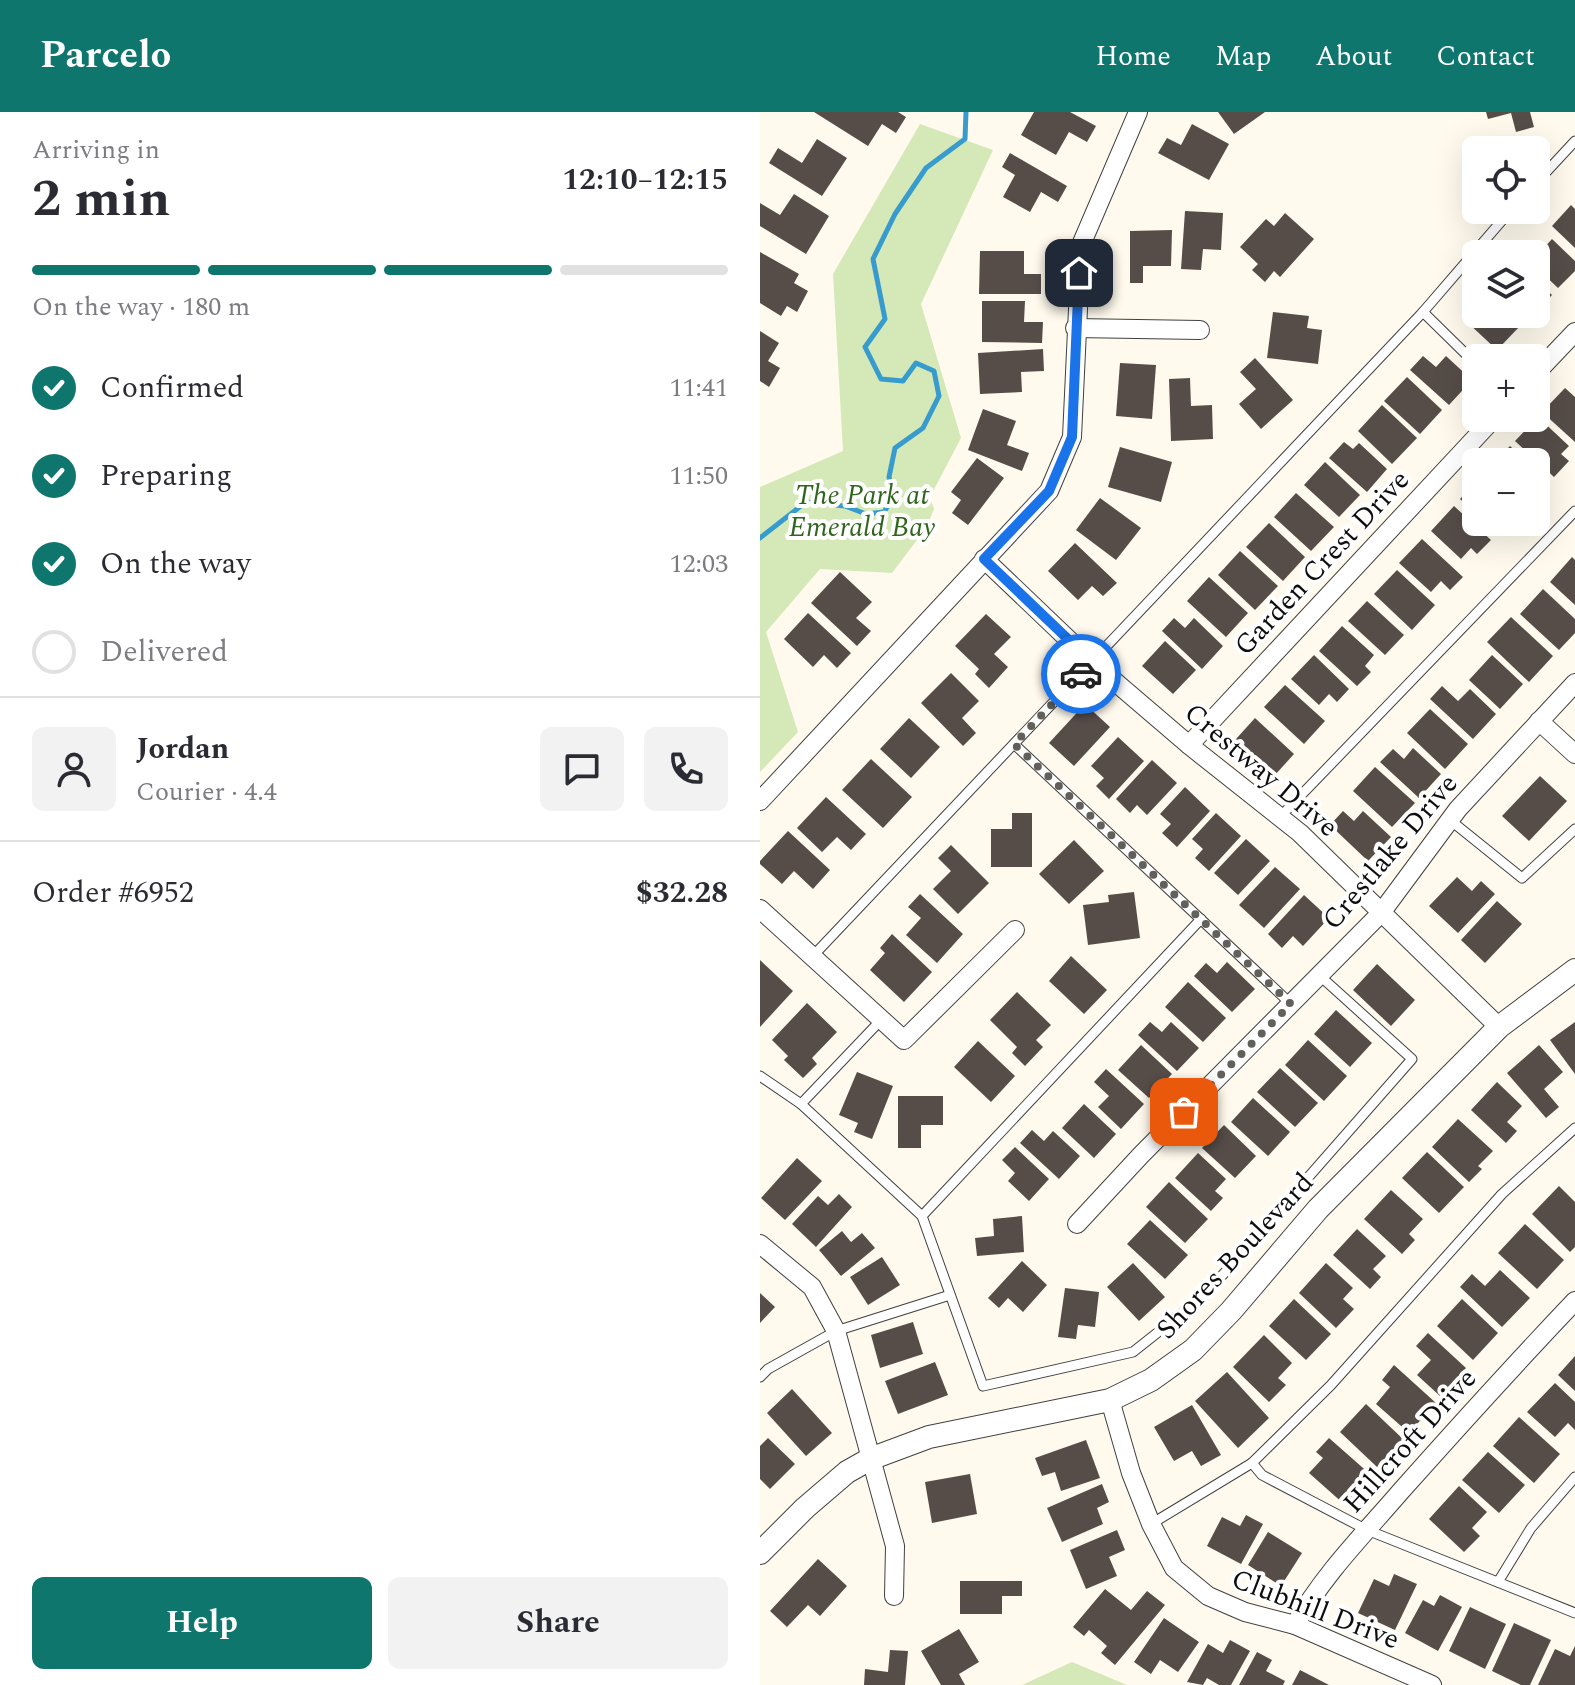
<!DOCTYPE html>
<html lang="en">
<head>
<meta charset="utf-8">
<style>
  :root { --surface:#fff; --page:#f2f2f3; --text:#2b2b33; --muted:#7c7c81; --line:#e1e1e2; --accent:#0f766e }
  body { margin:0; font-family:Spectral,serif; background:var(--page); color:var(--text); height:100vh; display:flex; flex-direction:column; font-size:30px; white-space:nowrap }
  * { box-sizing:border-box; margin:0 }
  p { font-size:26px; color:var(--muted) }
  .icon { flex:none; width:44px; height:44px; fill:none; stroke:currentColor; stroke-width:2; stroke-linecap:round; stroke-linejoin:round }
  .map { position:relative; flex:1; overflow:hidden }
  .sheet { display:flex; flex-direction:column; background:var(--surface); width:760px }
  .sheet>* { flex:none }
  .fabs { position:absolute; left:702px; top:24px; display:grid; gap:16px }
  .fabs a { display:grid; place-items:center; width:88px; height:88px; border-radius:12px; background:var(--surface); box-shadow:0 8px 32px #0002; font-size:40px }
  .pin { position:absolute; display:grid; place-items:center; width:68px; height:68px; color:#fff; margin:-34px; border-radius:16px; box-shadow:0 4px 12px #0006 }
  .courier { position:absolute; display:grid; place-items:center; width:80px; height:80px; margin:-40px; border:6px solid #1a73e8; border-radius:50%; background:#fff; color:#222; box-shadow:0 2px 10px #0007 }
  .overview em { font-style:normal; font-weight:700 }
  .overview div { display:flex; flex-direction:column-reverse }
  .overview { display:flex; align-items:center; justify-content:space-between; height:136px; padding:0 32px }
  h1 { font-size:52px; font-weight:700; line-height:60px }
  .bar { display:grid; grid-template-columns:repeat(4,1fr); gap:12px 8px; align-content:center; height:96px; padding:0 32px }
  .bar i { height:10px; border-radius:6px; background:var(--line) }
  .bar .active { background:var(--accent) }
  .bar p { grid-column:span 4 }
  .line { display:flex; align-items:center; gap:20px; padding:0 32px; border-top:2px solid var(--line) }
  .line div { flex:1 }
  .round { display:grid; place-items:center; flex:none; width:84px; height:84px; border-radius:12px; background:var(--page) }
  ol { padding:0 32px; list-style:none }
  li { display:flex; align-items:center; gap:24px; height:88px }
  li p { margin-inline-start:auto }
  li .icon { padding:8px; border-radius:50%; background:var(--accent); color:#fff; stroke-width:4 }
  li:last-child { color:var(--muted) }
  li i { width:44px; height:44px; border:4px solid var(--line); border-radius:50% }
  .action { display:flex; gap:16px; margin-top:auto; padding:16px 32px }
  .action a { flex:1; height:92px; border-radius:12px; background:var(--accent); color:#fff; font-size:32px; font-weight:700; line-height:92px; text-align:center }
  .action a+a { background:var(--page); color:var(--text) }
  header { display:flex; align-items:center; gap:48px; box-sizing:border-box; height:112px; padding:0 40px; background:var(--accent); color:#fff }
  header strong { font-size:38px }
  nav { display:flex; gap:44px; margin-inline-start:auto; font-size:28px }
  main { display:flex; flex:1; min-height:0 }
  .map>svg:first-child { display:block }
  .green { fill:#d4e9b7 }
  .lines { fill:none; stroke-linecap:round; stroke-linejoin:round }
  .stream { stroke:#389bce; stroke-width:5 }
  .building { fill:#564d49 }
  .service-casing { stroke:#404040; stroke-width:11 }
  .minor-casing { stroke:#404040; stroke-width:20 }
  .tertiary-casing { stroke:#404040; stroke-width:24 }
  .service { stroke:#fff; stroke-width:9 }
  .minor { stroke:#fff; stroke-width:18 }
  .tertiary { stroke:#fff; stroke-width:22 }
  .done { stroke:#62605b; stroke-width:8; stroke-dasharray:0 14.4 }
  .route { stroke:#1a73e8; stroke-width:10 }
  .labels { text-anchor:middle; stroke-width:8; stroke-linejoin:round; paint-order:stroke }
  .park-label { font-size:28px; font-style:italic; fill:#30651d; stroke:#fff }
  .street-label { font-size:28px; fill:#0d0d0d; stroke:#fff }
</style>
</head>
<body>
<header>
<strong>Parcelo</strong>
<nav><a>Home</a><a>Map</a><a>About</a><a>Contact</a></nav>
</header>
<main>
<section class="sheet">
<div class="overview"><div><h1>2 min</h1><p>Arriving in</p></div><em>12:10–12:15</em></div>
<div class="bar"><i class="active"></i><i class="active"></i><i class="active"></i><i></i><p>On the way · 180 m</p></div>
<ol>
<li><svg class="icon" aria-label="check" viewBox="0 0 24 24"><path d="M5 12l5 5 9-10"/></svg>Confirmed<p>11:41</p></li>
<li><svg class="icon" aria-label="check" viewBox="0 0 24 24"><path d="M5 12l5 5 9-10"/></svg>Preparing<p>11:50</p></li>
<li><svg class="icon" aria-label="check" viewBox="0 0 24 24"><path d="M5 12l5 5 9-10"/></svg>On the way<p>12:03</p></li>
<li><i></i>Delivered</li>
</ol>
<div class="line" style="height:144px"><a class="round"><svg class="icon" aria-label="person" viewBox="0 0 24 24"><circle cx="12" cy="8" r="4"/><path d="M4 21q1-7 8-7t8 7"/></svg></a><div><b>Jordan</b><p>Courier · 4.4</p></div><a class="round"><svg class="icon" aria-label="chat" viewBox="0 0 24 24"><path d="M4 5h16v11H9l-5 4z"/></svg></a><a class="round"><svg class="icon" aria-label="phone" viewBox="0 0 24 24"><path d="M5 4h4l2 5-3 2q2 4 5 5l2-3 5 2v4C11 20 4 13 5 4z"/></svg></a></div>
<div class="line" style="height:104px"><div>Order #6952</div><b>$32.28</b></div>
<div class="action"><a>Help</a><a>Share</a></div>
</section>
<div class="map">
<svg width="815" height="1573" viewBox="0 0 815 1573">
  <rect width="100%" height="100%" fill="#fffaed"/>
  <g class="green">
    <polygon points="160,12 233,38 161,192 201,326 170,385 174,397 166,416 132,461 60,457 6,520 38,620 0,660 0,375 83,339 73,162"/>
    <polygon points="312,1550 367,1573 262,1573"/>
  </g>
  <g class="lines">
    <polyline class="stream" points="0,426 46,390 85,394 106,402 124,400 134,384 129,365 135,336 163,316 179,284 174,259 156,251 143,269 121,267 105,235 125,207 113,147 135,102 166,56 205,27 206,0"/>
  </g>
  <g class="building">
    <polygon points="54,0 138,0 146,5 136,21 122,12 108,34"/>
    <polygon points="274,0 310,0 336,14 327,30 309,20 296,43 261,23"/>
    <polygon points="458,0 505,0 474,22"/>
    <polygon points="726,0 770,0 774,15 756,20 751,1 728,7"/>
    <polygon points="432,12 469,32 449,68 398,41 407,26 421,33"/>
    <polygon points="57,27 87,46 62,84 9,51 18,36 42,51"/>
    <polygon points="250,41 307,74 298,90 281,80 270,100 243,85 255,63 242,55"/>
    <polygon points="34,82 69,104 46,142 0,114 0,91 20,103"/>
    <polygon points="811,93 815,97 815,136 792,114"/>
    <polygon points="425,99 463,101 461,138 443,137 441,158 421,157"/>
    <polygon points="525,101 554,127 520,165 514,159 505,170 492,158 498,152 480,135 506,107 514,114"/>
    <polygon points="412,118 411,154 383,154 383,171 370,171 370,119"/>
    <polygon points="792,127 815,149 815,159 798,176 776,155 776,142 761,141 773,128 783,137"/>
    <polygon points="220,139 264,139 264,162 281,162 281,182 219,182"/>
    <polygon points="0,140 39,162 34,171 48,179 37,200 27,194 21,204 0,191"/>
    <polygon points="776,168 792,183 776,200"/>
    <polygon points="222,189 265,189 264,210 283,210 282,231 222,230"/>
    <polygon points="513,200 549,204 547,216 562,218 558,252 507,246"/>
    <polygon points="715,202 750,202 761,213 737,238 707,210"/>
    <polygon points="0,219 19,231 8,249 20,256 9,275 0,269"/>
    <polygon points="283,237 284,259 261,260 262,280 220,282 218,241"/>
    <polygon points="663,244 676,255 686,244 712,268 689,293 650,258"/>
    <polygon points="495,246 533,288 501,317 479,292 496,277 480,260"/>
    <polygon points="360,251 396,253 392,307 356,304"/>
    <polygon points="647,265 682,298 660,322 624,289"/>
    <polygon points="430,266 431,294 452,293 453,327 411,329 409,267"/>
    <polygon points="805,276 815,285 815,330 782,300"/>
    <polygon points="622,293 657,326 632,352 598,319"/>
    <polygon points="223,297 256,309 247,333 269,341 262,359 208,338"/>
    <polygon points="778,305 809,334 801,342 809,349 794,365 755,329"/>
    <polygon points="584,330 593,337 599,331 627,357 607,380 569,346"/>
    <polygon points="750,334 767,350 735,350"/>
    <polygon points="360,335 412,350 401,390 348,375"/>
    <polygon points="217,346 244,366 208,413 192,401 201,388 191,380"/>
    <polygon points="565,350 600,383 579,405 544,373"/>
    <polygon points="716,370 716,402 700,387"/>
    <polygon points="536,381 574,415 551,439 514,405"/>
    <polygon points="340,386 381,416 356,448 316,418"/>
    <polygon points="694,394 731,428 717,442 711,436 701,447 671,419"/>
    <polygon points="509,411 545,445 523,469 486,435"/>
    <polygon points="662,427 703,465 690,478 681,469 671,480 639,451"/>
    <polygon points="315,431 357,471 343,484 332,474 318,488 288,459"/>
    <polygon points="480,439 518,474 495,498 458,463"/>
    <polygon points="812,445 815,448 815,493 790,470"/>
    <polygon points="637,458 675,493 652,518 614,482"/>
    <polygon points="80,460 112,490 96,506 111,519 97,534 51,491"/>
    <polygon points="449,465 488,501 466,525 427,489"/>
    <polygon points="783,477 815,507 815,521 799,538 760,502"/>
    <polygon points="607,489 644,523 625,543 588,509"/>
    <polygon points="48,501 91,541 77,556 64,543 53,555 24,527"/>
    <polygon points="226,502 251,525 234,542 248,555 229,576 215,562 219,557 195,534"/>
    <polygon points="751,505 793,544 769,570 727,530"/>
    <polygon points="414,506 425,516 434,506 463,534 442,557 402,519"/>
    <polygon points="582,514 614,543 605,554 611,560 597,574 559,539"/>
    <polygon points="405,529 436,558 413,582 382,554"/>
    <polygon points="554,543 589,577 577,590 569,582 559,593 531,567"/>
    <polygon points="732,543 763,572 740,597 709,568"/>
    <polygon points="191,561 219,589 202,606 216,621 203,634 161,591"/>
    <polygon points="525,573 565,609 544,632 504,595"/>
    <polygon points="682,574 698,589 710,577 736,602 713,627 670,587"/>
    <polygon points="325,592 350,615 314,654 289,631"/>
    <polygon points="670,597 708,632 685,657 647,621"/>
    <polygon points="149,606 180,635 151,666 120,637"/>
    <polygon points="495,606 534,642 515,663 476,627"/>
    <polygon points="358,625 384,649 349,687 336,674 344,666 331,654"/>
    <polygon points="653,636 681,662 659,686 620,650 633,637 644,647"/>
    <polygon points="111,647 152,685 123,716 82,678"/>
    <polygon points="392,648 417,671 387,703 377,693 370,701 356,687"/>
    <polygon points="615,655 655,691 632,715 593,679"/>
    <polygon points="780,664 807,689 769,729 742,704"/>
    <polygon points="425,675 450,699 417,735 402,721 411,712 400,702"/>
    <polygon points="66,685 106,722 91,738 77,725 62,740 37,716"/>
    <polygon points="583,699 594,709 603,699 631,725 608,749 570,713"/>
    <polygon points="252,701 272,701 272,755 231,755 231,717 252,717"/>
    <polygon points="456,701 481,724 449,759 435,746 443,737 432,727"/>
    <polygon points="28,719 70,758 53,777 34,759 22,772 0,752 0,749"/>
    <polygon points="486,727 510,749 478,783 454,761"/>
    <polygon points="314,728 344,759 309,792 279,762"/>
    <polygon points="191,733 229,771 198,802 173,777 191,759 178,746"/>
    <polygon points="515,755 540,777 504,816 479,793"/>
    <polygon points="697,765 712,779 721,769 735,782 698,821 669,794"/>
    <polygon points="374,780 380,826 328,833 323,793 349,790 348,783"/>
    <polygon points="160,782 203,822 177,851 146,823 161,806 148,795"/>
    <polygon points="544,783 569,806 543,834 533,824 522,836 508,822"/>
    <polygon points="737,789 762,812 725,851 701,828"/>
    <polygon points="132,822 172,860 144,890 110,858 125,841 120,836"/>
    <polygon points="311,844 347,878 324,902 289,869"/>
    <polygon points="0,848 33,879 0,915"/>
    <polygon points="467,850 495,877 472,900 434,864 446,851 457,861"/>
    <polygon points="617,852 655,888 631,914 593,878"/>
    <polygon points="428,870 466,906 443,930 405,895"/>
    <polygon points="257,880 291,913 276,928 283,935 265,954 252,941 257,935 230,908"/>
    <polygon points="47,891 77,920 52,946 57,952 43,966 24,948 28,944 12,928"/>
    <polygon points="576,898 612,931 590,955 554,922"/>
    <polygon points="390,910 402,920 411,910 439,936 417,959 378,923"/>
    <polygon points="815,910 815,962 790,928"/>
    <polygon points="548,928 587,964 564,989 525,953"/>
    <polygon points="218,929 255,964 231,990 194,955"/>
    <polygon points="381,933 412,962 389,986 358,958"/>
    <polygon points="779,933 803,960 784,977 799,995 786,1006 747,961"/>
    <polygon points="520,956 558,991 535,1015 497,980"/>
    <polygon points="346,957 384,992 361,1017 338,995 349,984 334,970"/>
    <polygon points="97,960 133,974 112,1027 94,1020 98,1011 79,1003"/>
    <polygon points="737,970 762,994 747,1010 757,1019 746,1031 711,998"/>
    <polygon points="138,984 183,984 183,1013 161,1013 161,1036 138,1036"/>
    <polygon points="493,986 530,1020 508,1044 471,1010"/>
    <polygon points="324,992 356,1022 334,1046 302,1016"/>
    <polygon points="698,1007 733,1039 718,1054 722,1057 709,1070 672,1035"/>
    <polygon points="464,1013 496,1044 475,1066 442,1036"/>
    <polygon points="272,1018 284,1029 293,1019 320,1044 299,1067 260,1031"/>
    <polygon points="255,1035 289,1067 269,1089 248,1069 255,1061 242,1048"/>
    <polygon points="667,1040 704,1075 679,1101 642,1066"/>
    <polygon points="438,1041 466,1067 455,1079 463,1086 451,1099 415,1066"/>
    <polygon points="37,1046 62,1069 25,1108 1,1086"/>
    <polygon points="409,1070 448,1107 425,1131 386,1095"/>
    <polygon points="799,1074 815,1090 815,1135 810,1140 772,1102"/>
    <polygon points="631,1078 663,1107 649,1122 655,1128 642,1142 604,1107"/>
    <polygon points="79,1082 92,1095 56,1135 32,1112 58,1084 68,1093"/>
    <polygon points="262,1104 264,1140 217,1144 215,1126 234,1124 233,1107"/>
    <polygon points="390,1108 428,1143 405,1167 367,1132"/>
    <polygon points="765,1112 804,1148 777,1177 738,1141"/>
    <polygon points="597,1117 626,1144 613,1157 621,1165 610,1177 573,1143"/>
    <polygon points="82,1119 91,1130 102,1121 115,1136 81,1164 59,1138"/>
    <polygon points="122,1145 140,1173 108,1193 90,1165"/>
    <polygon points="262,1149 287,1173 263,1200 248,1186 239,1196 228,1186"/>
    <polygon points="373,1151 405,1185 379,1209 347,1175"/>
    <polygon points="566,1151 593,1176 583,1187 594,1197 576,1216 539,1181"/>
    <polygon points="740,1158 770,1186 742,1215 700,1175 712,1162 725,1174"/>
    <polygon points="305,1176 339,1180 335,1215 318,1213 316,1227 298,1225"/>
    <polygon points="0,1181 15,1195 0,1211"/>
    <polygon points="534,1187 571,1222 546,1248 509,1214"/>
    <polygon points="702,1187 738,1221 713,1248 677,1214"/>
    <polygon points="153,1210 163,1242 120,1256 111,1223"/>
    <polygon points="668,1221 706,1256 680,1284 657,1263 671,1248 656,1234"/>
    <polygon points="504,1223 532,1251 518,1266 526,1273 509,1290 473,1255"/>
    <polygon points="815,1244 815,1279 798,1263"/>
    <polygon points="175,1250 188,1283 138,1302 125,1269"/>
    <polygon points="634,1253 676,1291 649,1321 616,1292 630,1275 622,1268"/>
    <polygon points="467,1260 509,1306 478,1336 435,1289"/>
    <polygon points="795,1271 815,1290 815,1318 808,1311 795,1325 767,1300"/>
    <polygon points="32,1277 72,1321 46,1344 7,1301"/>
    <polygon points="606,1292 643,1327 617,1355 580,1320"/>
    <polygon points="432,1293 461,1343 441,1354 432,1339 414,1349 394,1315"/>
    <polygon points="759,1305 800,1342 774,1371 733,1334"/>
    <polygon points="8,1326 35,1352 10,1377 0,1367 0,1334"/>
    <polygon points="569,1326 611,1363 585,1393 549,1361 563,1346 556,1340"/>
    <polygon points="326,1328 340,1366 301,1379 295,1360 282,1364 275,1346"/>
    <polygon points="728,1340 765,1373 739,1401 702,1368"/>
    <polygon points="210,1362 217,1402 172,1411 165,1370"/>
    <polygon points="342,1372 349,1390 337,1396 343,1412 302,1430 287,1396"/>
    <polygon points="699,1374 727,1400 712,1416 720,1424 704,1440 669,1407"/>
    <polygon points="486,1403 503,1412 481,1452 447,1434 462,1405 480,1414"/>
    <polygon points="357,1418 365,1438 349,1445 357,1464 326,1477 310,1438"/>
    <polygon points="508,1420 542,1441 521,1474 488,1453"/>
    <polygon points="58,1447 87,1474 60,1504 48,1493 27,1515 10,1499"/>
    <polygon points="634,1462 657,1472 635,1518 598,1501 614,1467 629,1474"/>
    <polygon points="200,1469 262,1469 262,1484 242,1484 242,1502 200,1502"/>
    <polygon points="345,1477 371,1498 387,1479 405,1493 355,1553 341,1541 347,1534 329,1518 324,1524 313,1515"/>
    <polygon points="680,1483 702,1495 678,1539 645,1521 663,1488 674,1494"/>
    <polygon points="710,1495 746,1512 725,1557 689,1539"/>
    <polygon points="404,1506 439,1530 418,1560 400,1548 391,1562 374,1550"/>
    <polygon points="754,1511 791,1528 770,1573 761,1573 732,1559"/>
    <polygon points="199,1517 219,1550 199,1562 205,1573 181,1573 161,1539"/>
    <polygon points="470,1528 490,1539 471,1573 459,1573 447,1566 443,1573 427,1570 448,1532 463,1541"/>
    <polygon points="815,1534 815,1573 778,1573 795,1537 810,1544"/>
    <polygon points="130,1538 148,1539 145,1573 104,1573 105,1557 128,1560"/>
    <polygon points="497,1540 512,1548 506,1559 525,1569 523,1573 479,1573"/>
    <polygon points="540,1558 569,1573 532,1573"/>
  </g>
  <g class="lines">
    <defs>
      <g id="service">
        <polyline points="776,71 815,29"/>
        <polyline points="716,252 663,200 751,98"/>
        <polyline points="254,632 531,892"/>
        <polyline points="520,705 815,399"/>
        <polyline points="690,708 762,766 815,717"/>
        <polyline points="441,807 162,1104 223,1274 373,1240 445,1183 652,947 559,863"/>
        <polyline points="52,845 663,200"/>
        <polyline points="121,908 41,992 162,1104"/>
        <polyline points="0,964 41,992"/>
        <polyline points="0,1265 8,1257 76,1219 190,1183"/>
        <polyline points="492,1351 571,1273 742,1082 815,1016"/>
        <polyline points="391,1412 492,1351 502,1363 607,1418 815,1501"/>
        <polyline points="738,1470 771,1416 815,1365"/>
      </g>
      <g id="minor">
        <polyline points="315,216 440,218"/>
        <polyline points="776,261 815,220"/>
        <polyline points="224,447 332,550 429,633 540,721 739,915"/>
        <polyline points="779,609 815,642"/>
        <polyline points="429,633 734,306"/>
        <polyline points="0,689 289,379 312,325 321,133 378,0"/>
        <polyline points="0,797 144,928 255,818"/>
        <polyline points="317,1112 381,1043 621,801 698,697 815,571"/>
        <polyline points="0,1132 52,1175 76,1219 135,1434 134,1484"/>
        <polyline points="350,1288 371,1361 391,1412 414,1456 448,1484 485,1500 535,1513 672,1573"/>
        <path d="M535,1513C563,1463 604,1422 641,1379C698,1315 756,1251 815,1189"/>
      </g>
      <polyline id="tertiary" points="0,1441 45,1396 87,1360 110,1347 169,1325 350,1288 391,1268 433,1238 471,1199 558,1097 739,915 815,858"/>
    </defs>
    <use href="#service" class="service-casing"/>
    <use href="#minor" class="minor-casing"/>
    <use href="#tertiary" class="tertiary-casing"/>
    <use href="#service" class="service"/>
    <use href="#minor" class="minor"/>
    <use href="#tertiary" class="tertiary"/>
  </g>
  <g class="lines">
    <polyline class="done" points="321,562 254,632 531,892 424,1000"/>
    <polyline class="route" points="319,161 312,325 289,379 224,447 332,550 321,562"/>
  </g>
  <g class="labels">
    <g class="park-label">
      <text x="102" y="392">The Park at<tspan x="102" dy="32">Emerald Bay</tspan></text>
    </g>
    <g class="street-label">
      <text transform="translate(561 450) rotate(-47)" y="10">Garden Crest Drive</text>
      <text transform="translate(502 657) rotate(40)" y="10">Crestway Drive</text>
      <text transform="translate(629 739) rotate(-50)" y="10">Crestlake Drive</text>
      <text transform="translate(474 1143) rotate(-47)" y="10">Shores Boulevard</text>
      <text transform="translate(649 1328) rotate(-48)" y="10">Hillcroft Drive</text>
      <text transform="translate(556 1496) rotate(21)" y="10">Clubhill Drive</text>
    </g>
  </g>
</svg>
<div class="fabs">
<a><svg class="icon" aria-label="locate" viewBox="0 0 24 24"><circle cx="12" cy="12" r="6"/><path d="M12 2v4M12 18v4M2 12h4M18 12h4"/></svg></a>
<a><svg class="icon" aria-label="layers" viewBox="0 0 24 24"><path d="M12 4l9 5-9 5-9-5zM3 14l9 5 9-5"/></svg></a>
<a>+</a>
<a>−</a>
</div>
<div class="pin" style="left:424px;top:1000px;background:#ea580c"><svg class="icon" aria-label="bag" viewBox="0 0 24 24"><path d="M5 8h14l-1 12H6zM9 8a3 3 0 0 1 6 0"/></svg></div>
<div class="pin" style="left:319px;top:161px;background:#1f2937"><svg class="icon" aria-label="home" viewBox="0 0 24 24"><path d="M3 11l9-7 9 7M6 9v11h12V9"/></svg></div>
<div class="courier" style="left:321px;top:562px"><svg class="icon" aria-label="car" viewBox="0 0 24 24"><path d="M5 17H2v-5l4-1 3-4h7l3 4 3 1v5h-3M9 17h6M6 11h13"/><circle cx="7" cy="17" r="2"/><circle cx="17" cy="17" r="2"/></svg></div>
</div>
</main>
</body>
</html>
